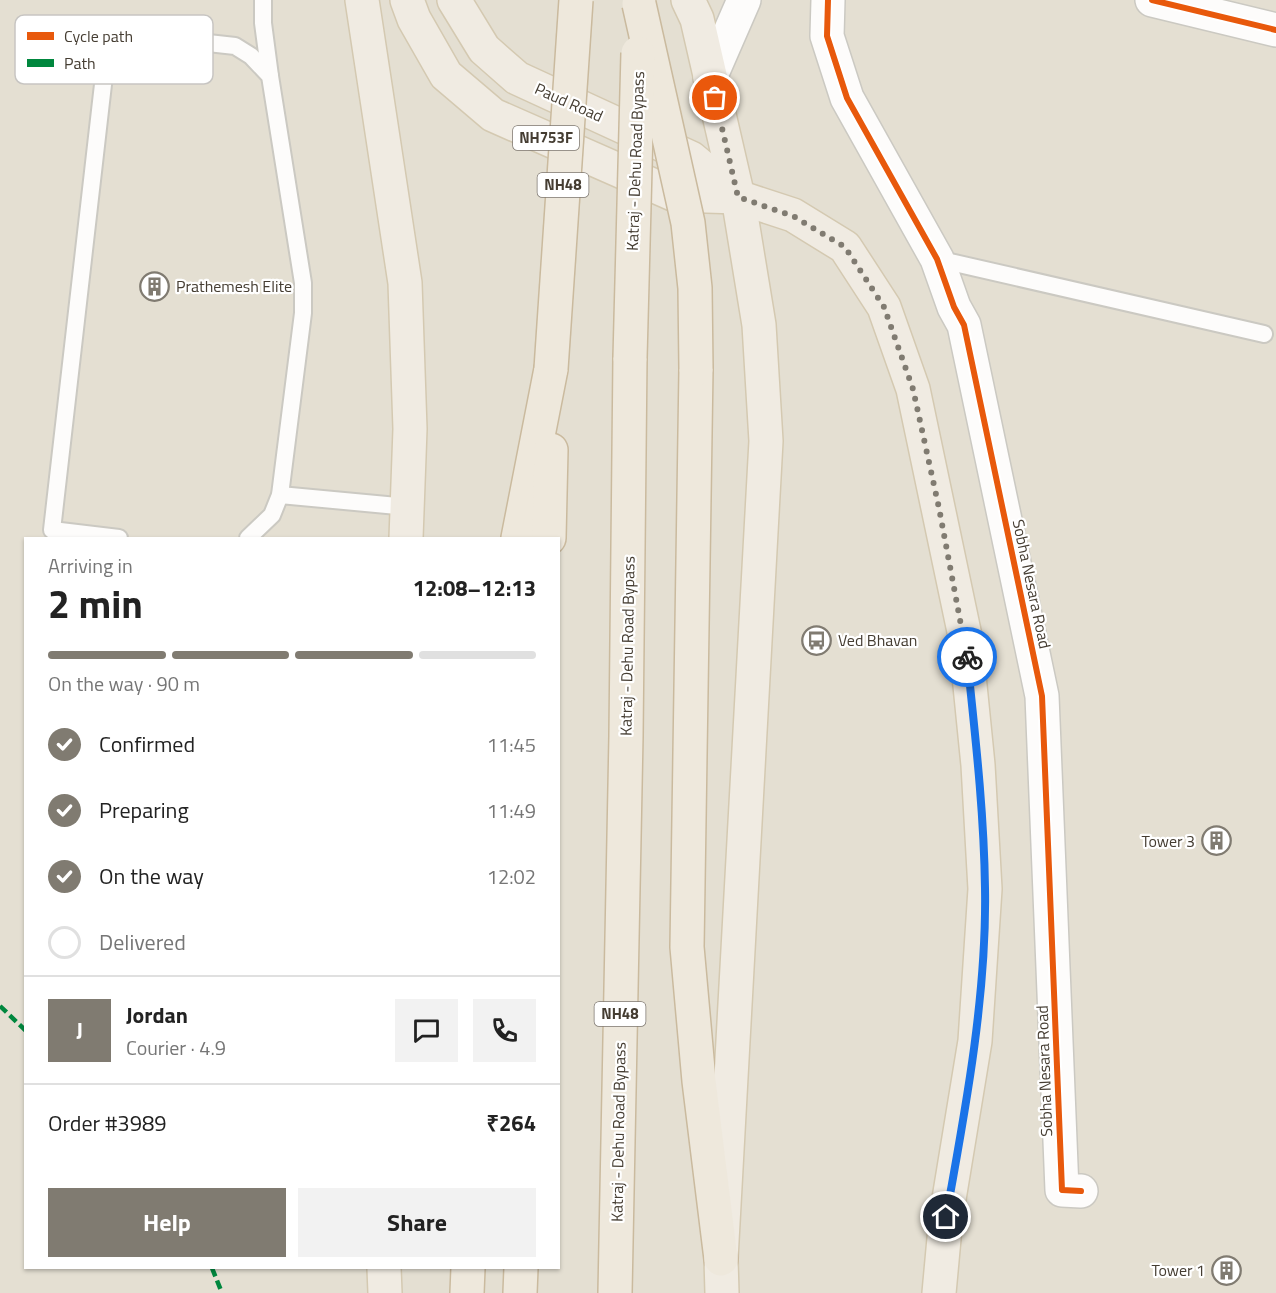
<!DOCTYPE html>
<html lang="en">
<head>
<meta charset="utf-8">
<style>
  :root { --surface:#fff; --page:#f2f2f2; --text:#222; --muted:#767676; --line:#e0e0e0; --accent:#807b71 }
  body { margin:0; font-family:"Titillium Web",sans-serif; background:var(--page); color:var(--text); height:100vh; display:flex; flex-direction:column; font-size:22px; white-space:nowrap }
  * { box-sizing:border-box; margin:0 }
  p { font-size:20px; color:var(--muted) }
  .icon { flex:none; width:33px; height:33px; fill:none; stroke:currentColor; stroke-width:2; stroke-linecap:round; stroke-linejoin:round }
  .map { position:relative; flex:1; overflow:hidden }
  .details { position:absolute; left:24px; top:537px; width:536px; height:732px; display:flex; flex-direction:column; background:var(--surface); border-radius:0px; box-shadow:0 2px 4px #0004 }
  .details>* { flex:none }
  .pin { position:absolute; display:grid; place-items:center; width:51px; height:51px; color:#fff; margin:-26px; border:3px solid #fff; border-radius:50%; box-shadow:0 2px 6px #0007 }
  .courier { position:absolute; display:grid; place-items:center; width:60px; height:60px; margin:-30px; border:4px solid #1a73e8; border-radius:50%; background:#fff; color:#222; box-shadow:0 2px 8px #0007 }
  .summary em { font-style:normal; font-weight:700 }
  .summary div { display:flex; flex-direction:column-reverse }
  .summary { display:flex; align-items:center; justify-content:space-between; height:102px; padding:0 24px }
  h1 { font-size:39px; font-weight:700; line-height:45px }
  .bar { display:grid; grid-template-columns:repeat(4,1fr); gap:9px 6px; align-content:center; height:72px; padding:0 24px }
  .bar i { height:8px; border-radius:4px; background:var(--line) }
  .bar .active { background:var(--accent) }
  .bar p { grid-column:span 4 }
  .line { display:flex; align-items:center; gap:15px; padding:0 24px; border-top:2px solid var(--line) }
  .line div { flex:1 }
  .round { display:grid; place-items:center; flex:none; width:63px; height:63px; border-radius:0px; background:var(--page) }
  ol { padding:0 24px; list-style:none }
  li { display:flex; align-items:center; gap:18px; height:66px }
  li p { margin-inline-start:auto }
  li .icon { padding:6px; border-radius:50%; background:var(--accent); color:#fff; stroke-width:4 }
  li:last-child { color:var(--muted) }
  li i { width:33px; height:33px; border:3px solid var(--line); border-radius:50% }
  .primary-button { display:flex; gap:12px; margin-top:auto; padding:12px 24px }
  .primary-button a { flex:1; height:69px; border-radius:0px; background:var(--accent); color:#fff; font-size:24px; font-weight:700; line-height:69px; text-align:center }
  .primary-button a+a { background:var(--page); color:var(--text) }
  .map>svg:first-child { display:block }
  .residential { fill:#e4dfd2; fill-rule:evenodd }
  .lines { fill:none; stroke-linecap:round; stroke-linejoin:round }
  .service-casing { stroke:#cbc9c2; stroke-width:20 }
  .minor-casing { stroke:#cbc9c2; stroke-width:36 }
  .tertiary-casing { stroke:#cbc9c2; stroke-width:36 }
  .primary-casing { stroke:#d4c9b1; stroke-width:36 }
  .trunk-casing { stroke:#caba9e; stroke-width:36 }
  .service { stroke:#fdfcfb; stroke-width:16 }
  .minor { stroke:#fdfcfb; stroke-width:33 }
  .tertiary { stroke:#fdfcfb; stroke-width:33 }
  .primary { stroke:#f0ebe2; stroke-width:33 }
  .trunk { stroke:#eee8dc; stroke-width:33 }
  .trunk-bridge-casing { stroke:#caba9e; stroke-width:36; stroke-linecap:butt }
  .trunk-bridge { stroke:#eee8dc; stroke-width:33 }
  .quiet { stroke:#00873e; stroke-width:4.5; stroke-dasharray:9 4.5; stroke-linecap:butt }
  .cycleway-casing { stroke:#fff; stroke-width:10 }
  .cycleway { stroke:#e8590c; stroke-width:6 }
  .done { stroke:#807b71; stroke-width:6; stroke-dasharray:0 10.8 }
  .route { stroke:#1a73e8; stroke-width:8 }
  .labels { text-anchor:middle; stroke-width:4.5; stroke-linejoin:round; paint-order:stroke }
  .shield { fill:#fff; stroke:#7d7770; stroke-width:1.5 }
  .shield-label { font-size:15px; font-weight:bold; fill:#453d32 }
  .street-label { font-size:16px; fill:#453d32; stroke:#fff }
  .poi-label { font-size:16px; fill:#453d32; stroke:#fff; text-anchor:start }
  .key { fill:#fff; stroke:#c7c5c2; stroke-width:1.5 }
  .key-label { font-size:16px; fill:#453d32 }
</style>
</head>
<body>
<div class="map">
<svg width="1276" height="1293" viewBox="0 0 1276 1293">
  <rect width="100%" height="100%" fill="#efede6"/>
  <path class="residential" d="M0,0H1276V1293H0ZM26,538H558V1268H26Z"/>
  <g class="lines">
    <defs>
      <g id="service">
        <polyline points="263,0 263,23 270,76"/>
        <polyline points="937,259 1264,334"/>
        <polyline points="280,495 408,507"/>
        <polyline points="119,538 52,530 109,32 235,46 251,56 270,76 303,283 303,313 280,495 272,515 248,538"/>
      </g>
      <g id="minor">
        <polyline points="828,0 827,36 847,98 937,259 954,307 964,325 1042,696 1062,1190 1081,1191"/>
        <polyline points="1152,0 1276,30"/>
      </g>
      <polyline id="tertiary" points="710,78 744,0"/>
      <g id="primary">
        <polyline points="362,0 405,283 410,429 406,538"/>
        <polyline points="407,0 414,19 446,75 493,115 675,195 738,197 793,215 845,247 884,307 913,389 965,636 978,765 985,889 975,1041 946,1217 939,1293"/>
        <polyline points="454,0 484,49 517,78 691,158 738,197"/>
        <polyline points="688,0 697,19 738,197 759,325 766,441 721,1259 722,1293"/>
        <polyline points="384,1268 385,1293"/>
      </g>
      <g id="trunk">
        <polyline points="696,369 687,947 699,1081 721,1259"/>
        <polyline points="518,538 551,369"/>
        <polyline points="549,538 551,450"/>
        <polyline points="467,1293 468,1268"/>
        <polyline points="520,1293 521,1268"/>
        <polyline points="615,1293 626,736 630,358"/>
      </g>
    </defs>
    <use href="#service" class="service-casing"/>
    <use href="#minor" class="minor-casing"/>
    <use href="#tertiary" class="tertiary-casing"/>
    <use href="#primary" class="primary-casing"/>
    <use href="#trunk" class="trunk-casing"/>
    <use href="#service" class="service"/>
    <use href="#minor" class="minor"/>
    <use href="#tertiary" class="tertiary"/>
    <use href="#primary" class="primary"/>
    <use href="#trunk" class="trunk"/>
    <defs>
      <g id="trunk-bridge">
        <polyline points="639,4 688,223 695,288 696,369"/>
        <polyline points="630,358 638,53"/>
        <polyline points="551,369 576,0"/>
      </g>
    </defs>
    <use href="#trunk-bridge" class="trunk-bridge-casing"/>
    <use href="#trunk-bridge" class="trunk-bridge"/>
    <g class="quiet">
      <polyline points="0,1006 26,1031"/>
      <polyline points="212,1268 222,1293"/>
    </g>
    <defs>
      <g id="cycleway">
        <polyline points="828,0 827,36 847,98 937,259 954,307 964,325 1042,696 1062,1190 1081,1191"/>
        <polyline points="1152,0 1276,30"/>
      </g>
    </defs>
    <use href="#cycleway" class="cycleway-casing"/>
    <use href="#cycleway" class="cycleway"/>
  </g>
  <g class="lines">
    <polyline class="done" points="715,98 738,197 793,216 845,247 884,307 913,389 939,508 967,657"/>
    <path class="route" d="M946,1217C965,1112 987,995 985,888C984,811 975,734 967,657"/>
  </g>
  <defs>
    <symbol id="building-ring" viewBox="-11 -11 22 22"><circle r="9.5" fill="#fff" stroke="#807b71" stroke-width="1.5"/><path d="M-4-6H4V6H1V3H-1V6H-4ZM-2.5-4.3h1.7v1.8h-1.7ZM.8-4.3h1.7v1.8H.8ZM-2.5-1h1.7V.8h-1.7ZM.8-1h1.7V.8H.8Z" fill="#807b71"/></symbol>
    <symbol id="bus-ring" viewBox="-11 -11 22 22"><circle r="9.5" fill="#fff" stroke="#807b71" stroke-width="1.5"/><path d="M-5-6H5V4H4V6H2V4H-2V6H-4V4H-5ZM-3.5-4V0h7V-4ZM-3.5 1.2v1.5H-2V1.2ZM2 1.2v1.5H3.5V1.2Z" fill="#807b71"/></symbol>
  </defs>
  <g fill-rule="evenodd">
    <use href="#building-ring" x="138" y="270" width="33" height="33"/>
    <use href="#bus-ring" x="800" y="624" width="33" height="33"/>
    <use href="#building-ring" x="1200" y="824" width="33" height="33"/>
    <use href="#building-ring" x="1210" y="1254" width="33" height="33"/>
  </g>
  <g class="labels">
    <g class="shield">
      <rect x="513" y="126" width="66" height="24" rx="4.5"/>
      <rect x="537.5" y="173" width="51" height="24" rx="4.5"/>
      <rect x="594.5" y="1002" width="51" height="24" rx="4.5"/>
    </g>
    <g class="shield-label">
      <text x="546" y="143">NH753F</text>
      <text x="563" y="190">NH48</text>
      <text x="620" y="1019">NH48</text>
    </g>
    <g class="street-label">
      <text transform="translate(569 102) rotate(24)" y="6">Paud Road</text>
      <text transform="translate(635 161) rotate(-88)" y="6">Katraj - Dehu Road Bypass</text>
      <text transform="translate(1032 584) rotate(78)" y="6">Sobha Nesara Road</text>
      <text transform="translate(627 646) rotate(-89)" y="6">Katraj - Dehu Road Bypass</text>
      <text transform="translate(1044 1071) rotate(-92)" y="6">Sobha Nesara Road</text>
      <text transform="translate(618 1132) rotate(-89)" y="6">Katraj - Dehu Road Bypass</text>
    </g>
    <g class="poi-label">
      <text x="176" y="292">Prathemesh Elite</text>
      <text x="838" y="646">Ved Bhavan</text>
      <text x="1195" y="847" text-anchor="end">Tower 3</text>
      <text x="1205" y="1276" text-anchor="end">Tower 1</text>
    </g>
  </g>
  <rect x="15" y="15" width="198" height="69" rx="9" class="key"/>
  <rect x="27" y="32" width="27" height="8" fill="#e8590c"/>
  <rect x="27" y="59" width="27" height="8" fill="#00873e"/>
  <g class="key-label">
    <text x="64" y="42">Cycle path</text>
    <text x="64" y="69">Path</text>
  </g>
</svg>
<div class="pin" style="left:715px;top:98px;background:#ea580c"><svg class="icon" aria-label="bag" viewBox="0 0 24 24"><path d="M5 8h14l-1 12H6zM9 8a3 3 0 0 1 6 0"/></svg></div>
<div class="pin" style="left:946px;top:1217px;background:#1f2937"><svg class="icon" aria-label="home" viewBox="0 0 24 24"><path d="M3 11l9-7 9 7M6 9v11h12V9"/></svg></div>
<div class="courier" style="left:967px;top:657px"><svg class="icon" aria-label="bike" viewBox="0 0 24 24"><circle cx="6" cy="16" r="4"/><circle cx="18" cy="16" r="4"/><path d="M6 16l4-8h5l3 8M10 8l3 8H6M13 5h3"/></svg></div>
<section class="details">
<div class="summary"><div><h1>2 min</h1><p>Arriving in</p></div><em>12:08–12:13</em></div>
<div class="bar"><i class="active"></i><i class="active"></i><i class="active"></i><i></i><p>On the way · 90 m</p></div>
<ol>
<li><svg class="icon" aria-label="check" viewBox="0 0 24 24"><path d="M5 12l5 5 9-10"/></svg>Confirmed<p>11:45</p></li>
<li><svg class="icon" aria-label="check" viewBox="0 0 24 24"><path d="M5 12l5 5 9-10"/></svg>Preparing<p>11:49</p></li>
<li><svg class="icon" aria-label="check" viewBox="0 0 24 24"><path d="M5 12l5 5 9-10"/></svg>On the way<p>12:02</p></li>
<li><i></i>Delivered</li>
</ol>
<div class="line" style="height:108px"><b class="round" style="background:var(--accent);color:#fff">J</b><div><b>Jordan</b><p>Courier · 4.9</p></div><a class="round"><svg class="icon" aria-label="chat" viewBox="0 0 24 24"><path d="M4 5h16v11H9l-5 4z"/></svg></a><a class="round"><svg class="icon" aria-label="phone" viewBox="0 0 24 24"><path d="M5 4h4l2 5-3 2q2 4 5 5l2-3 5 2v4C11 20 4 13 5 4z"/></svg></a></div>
<div class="line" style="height:78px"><div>Order #3989</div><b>₹264</b></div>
<div class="primary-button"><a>Help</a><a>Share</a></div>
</section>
</div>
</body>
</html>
